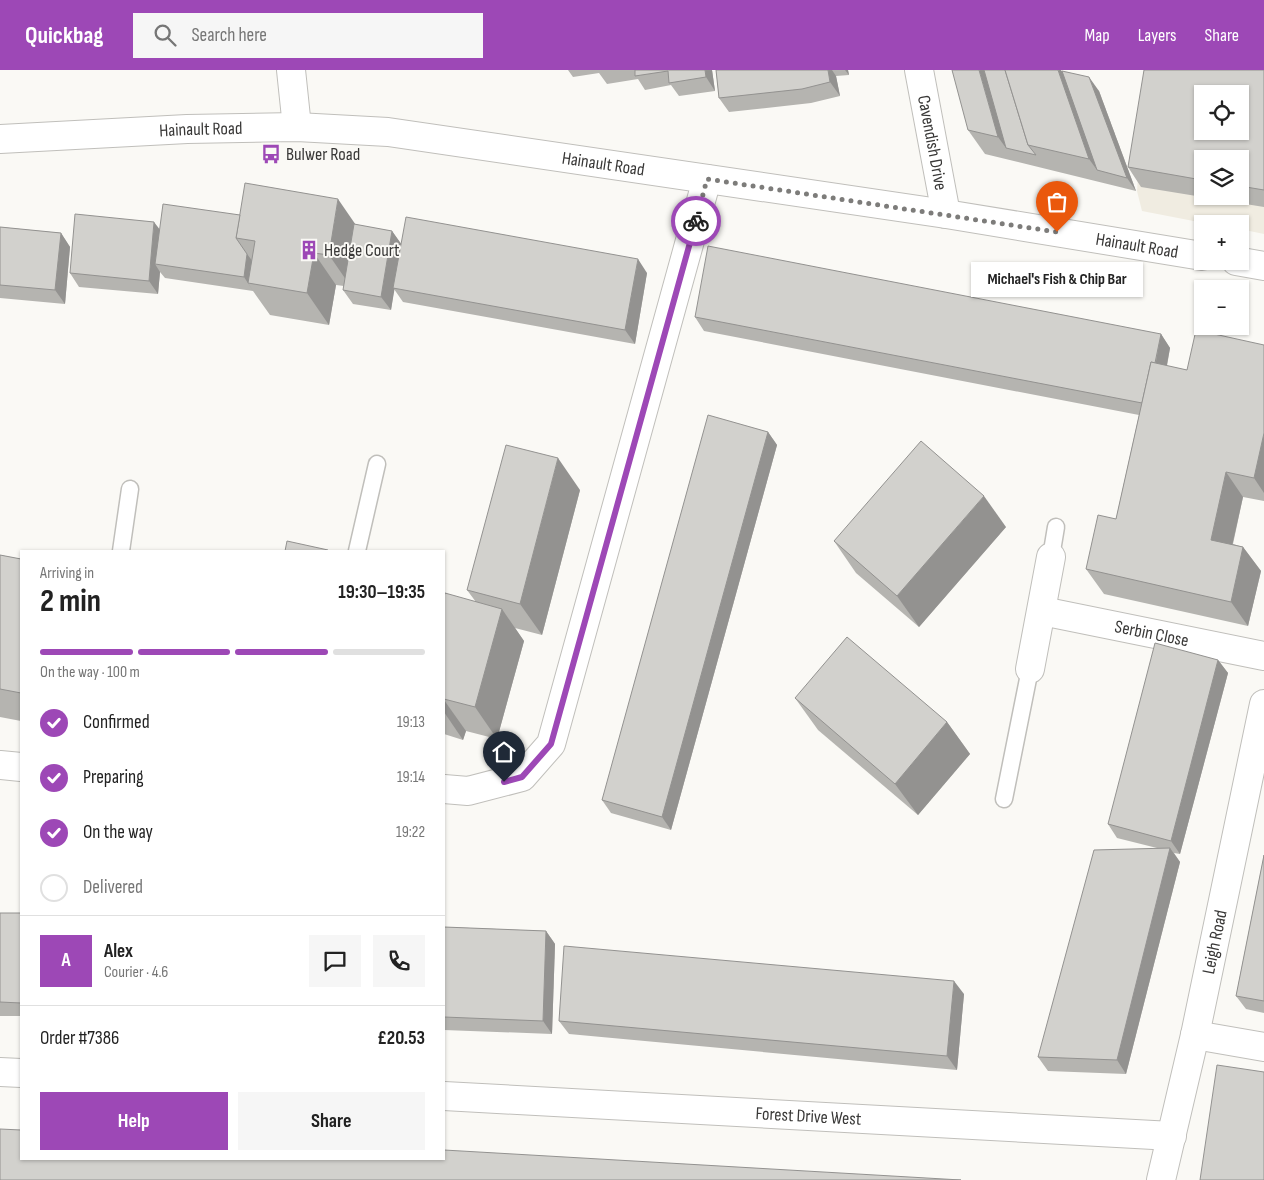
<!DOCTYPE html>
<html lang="en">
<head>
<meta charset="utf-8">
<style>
  :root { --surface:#fff; --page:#f6f6f6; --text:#222; --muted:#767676; --line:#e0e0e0; --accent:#9d48b6 }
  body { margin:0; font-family:"Sofia Sans Condensed",sans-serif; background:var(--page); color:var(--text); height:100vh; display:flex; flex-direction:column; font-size:19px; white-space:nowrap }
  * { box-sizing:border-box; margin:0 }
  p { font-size:16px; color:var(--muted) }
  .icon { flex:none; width:28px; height:28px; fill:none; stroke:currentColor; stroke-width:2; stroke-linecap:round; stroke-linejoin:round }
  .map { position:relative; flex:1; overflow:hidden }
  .side { position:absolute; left:20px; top:480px; width:425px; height:610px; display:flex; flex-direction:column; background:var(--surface); border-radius:0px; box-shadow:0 1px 4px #0004 }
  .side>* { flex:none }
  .controls { position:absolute; left:1194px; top:15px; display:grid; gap:10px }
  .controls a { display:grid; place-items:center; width:55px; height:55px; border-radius:0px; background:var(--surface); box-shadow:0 1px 4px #0004; font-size:25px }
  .pin { position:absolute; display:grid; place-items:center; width:42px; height:42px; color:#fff; margin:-51px -21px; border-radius:50% 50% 50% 0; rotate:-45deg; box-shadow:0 0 5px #0007 }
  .pin .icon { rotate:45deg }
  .courier { position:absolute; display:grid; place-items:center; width:50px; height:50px; margin:-25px; border:4px solid #9d48b6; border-radius:50%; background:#fff; color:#222; box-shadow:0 1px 6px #0007 }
  .bubble { position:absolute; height:35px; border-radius:0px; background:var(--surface); box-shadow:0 1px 4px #0004; font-size:16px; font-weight:700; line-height:35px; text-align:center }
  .summary em { font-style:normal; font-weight:700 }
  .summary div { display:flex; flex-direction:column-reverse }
  .summary { display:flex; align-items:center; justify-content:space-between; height:85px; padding:0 20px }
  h1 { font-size:32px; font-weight:700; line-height:38px }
  .bar { display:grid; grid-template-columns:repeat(4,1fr); gap:8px 5px; align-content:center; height:60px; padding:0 20px }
  .bar i { height:6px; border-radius:4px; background:var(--line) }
  .bar .current { background:var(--accent) }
  .bar p { grid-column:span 4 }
  .line { display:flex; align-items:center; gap:12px; padding:0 20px; border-top:1px solid var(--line) }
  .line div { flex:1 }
  .round { display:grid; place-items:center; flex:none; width:52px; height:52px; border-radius:0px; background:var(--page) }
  ol { padding:0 20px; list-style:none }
  li { display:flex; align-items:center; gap:15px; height:55px }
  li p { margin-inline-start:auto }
  li .icon { padding:5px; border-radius:50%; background:var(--accent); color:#fff; stroke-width:4 }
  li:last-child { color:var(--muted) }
  li i { width:28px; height:28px; border:2px solid var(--line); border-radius:50% }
  .action { display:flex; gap:10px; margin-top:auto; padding:10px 20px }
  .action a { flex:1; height:58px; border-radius:0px; background:var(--accent); color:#fff; font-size:20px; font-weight:700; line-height:58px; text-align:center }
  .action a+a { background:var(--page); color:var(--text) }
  header { display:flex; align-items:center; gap:30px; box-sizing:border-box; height:70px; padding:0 25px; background:var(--accent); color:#fff }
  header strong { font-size:24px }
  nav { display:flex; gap:28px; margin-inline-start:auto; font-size:18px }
  .search { width:350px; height:45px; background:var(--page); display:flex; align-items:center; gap:12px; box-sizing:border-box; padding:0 18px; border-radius:0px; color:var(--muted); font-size:19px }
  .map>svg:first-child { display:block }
  .built { fill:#f0ece1; fill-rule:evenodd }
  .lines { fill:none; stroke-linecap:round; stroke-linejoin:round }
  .lane-casing { stroke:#c0bfbb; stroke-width:19 }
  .street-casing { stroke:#c0bfbb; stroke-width:30 }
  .secondary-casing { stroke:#c0bfbb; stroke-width:30 }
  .lane { stroke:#fff; stroke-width:16 }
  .street { stroke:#fff; stroke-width:28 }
  .secondary { stroke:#fff; stroke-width:28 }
  .wall { fill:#b5b4b0; fill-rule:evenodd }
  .shaded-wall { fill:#939290 }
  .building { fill:#d2d1cd; stroke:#939290; fill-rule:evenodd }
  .done { stroke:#7d7c7a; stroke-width:5; stroke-dasharray:0 9 }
  .route { stroke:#9d48b6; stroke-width:6 }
  .labels { text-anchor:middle; stroke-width:4; stroke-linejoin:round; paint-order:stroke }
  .street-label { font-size:18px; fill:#393837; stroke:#faf9f5 }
  .poi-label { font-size:18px; fill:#393837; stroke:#faf9f5; text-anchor:start }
</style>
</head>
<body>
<header>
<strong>Quickbag</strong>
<div class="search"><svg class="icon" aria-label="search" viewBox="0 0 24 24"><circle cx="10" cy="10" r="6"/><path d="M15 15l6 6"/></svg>Search here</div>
<nav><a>Map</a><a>Layers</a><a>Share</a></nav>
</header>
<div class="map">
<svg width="1264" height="1110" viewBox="0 0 1264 1110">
  <rect width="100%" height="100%" fill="#faf9f5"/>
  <path class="built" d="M1145,0H1264V164L1240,159V154H1209L1142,141L1137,121ZM1202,24H1240V61H1202ZM1202,89H1240V126H1202Z"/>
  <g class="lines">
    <defs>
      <g id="lane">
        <polyline points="121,481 130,419"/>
        <polyline points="357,481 377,394"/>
        <polyline points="1051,487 1056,457"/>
        <polyline points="1004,729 1030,599"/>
      </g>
      <g id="street">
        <polyline points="291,0 297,57"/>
        <path id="s1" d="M919,0L946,144"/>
        <path id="s2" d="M1042,541L1264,586"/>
        <polyline points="1030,599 1051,487"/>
        <polyline points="0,695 21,697"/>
        <polyline points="444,719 468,721 522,707 551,674 707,109"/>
        <polyline points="1195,965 1264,977"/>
        <polyline points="0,1002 21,1003"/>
        <path id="s3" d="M444,1026L1172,1066"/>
        <path id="s4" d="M1161,1110L1195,965L1264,634"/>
      </g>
      <g id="secondary">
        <path id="s5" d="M0,69L187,59L297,57L388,62L946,144L1202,186"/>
        <polyline points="1236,191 1264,196"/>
      </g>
    </defs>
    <use href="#lane" class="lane-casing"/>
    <use href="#street" class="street-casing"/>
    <use href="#secondary" class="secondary-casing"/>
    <use href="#lane" class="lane"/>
    <use href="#street" class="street"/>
    <use href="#secondary" class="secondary"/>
  </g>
  <g class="wall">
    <polygon points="568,0 712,0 715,21 679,26 671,15 645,20 638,9 607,14 599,3 573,7"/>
    <polygon points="716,0 848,0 849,5 836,6 840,26 811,33 729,42 719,28"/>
    <path d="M1264,0V137L1141,117L1128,97ZM1202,89H1240V126H1202Z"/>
    <polygon points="1062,1 1099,21 1136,121 985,84 968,60"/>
    <polygon points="240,145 356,155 392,161 401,174 647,203 635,274 403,232 394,219 391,240 353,234 343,220 344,216 336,215 329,255 270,245 253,221 165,208 160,202 158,224 79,217 70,203 160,160"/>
    <polygon points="0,157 61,163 70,177 65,234 0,228"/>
    <polygon points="695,247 1161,264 1170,278 1167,296 1187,300 1264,275 1264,431 1243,427 1233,474 1243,477 1261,501 1248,556 1104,524 1086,499 1116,449 1139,345 704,261"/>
    <polygon points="768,362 777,375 671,760 611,743 602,730"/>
    <polygon points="580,420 542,565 515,558 524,571 497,669 466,661 463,670 444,664 444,527 476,532 467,520"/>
    <polygon points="1006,457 919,557 856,503 834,471"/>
    <polygon points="0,485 21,489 21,651 0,647"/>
    <polygon points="1218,590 1228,603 1180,784 1174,783 1180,792 1126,1004 1048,1001 1038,987 1157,778 1117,768 1108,754"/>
    <polygon points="795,628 947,652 970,684 918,745 818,660"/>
    <polygon points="1264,785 1264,943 1246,939 1236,926"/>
    <rect x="0" y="843" width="21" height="103"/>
    <polygon points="444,857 546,861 555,874 552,964 444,960"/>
    <polygon points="964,924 957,1000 569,964 559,951"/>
  </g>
  <g class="shaded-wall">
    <polygon points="705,0 712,0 715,21 706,7"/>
    <polygon points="828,0 832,0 836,6 840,26 830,12"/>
    <polygon points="845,0 848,0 849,5"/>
    <polygon points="979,0 989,0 1006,78 998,67"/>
    <polygon points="1058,0 1061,0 1071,15 1097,100 1089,89"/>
    <polygon points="1089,7 1099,21 1136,121 1127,108"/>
    <polygon points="338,129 360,161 351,217 329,185"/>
    <polygon points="154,152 164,165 155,194 160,202 158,224 149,211"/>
    <polygon points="392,161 402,175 391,240 381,227"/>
    <polygon points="61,163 70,177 65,234 55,220"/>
    <polygon points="314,183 336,215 329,255 307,223"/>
    <polygon points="247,184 257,197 248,213 253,221 244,207"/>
    <polygon points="638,189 647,203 635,274 625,260"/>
    <polygon points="1161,264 1170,278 1157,348 1148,335"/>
    <polygon points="768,362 777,375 671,760 662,747"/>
    <polygon points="1264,363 1264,423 1254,408"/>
    <polygon points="558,388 580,420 542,565 520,534"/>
    <polygon points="1226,402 1243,427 1228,494 1211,470"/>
    <polygon points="984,426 1006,457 919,557 897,526"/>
    <polygon points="1243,477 1261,501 1248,556 1231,532"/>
    <polygon points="502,539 524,571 497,669 475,637"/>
    <polygon points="1218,590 1228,603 1180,784 1171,771"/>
    <polygon points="444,630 466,661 463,670 444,642"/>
    <polygon points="947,652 970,684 918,745 895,714"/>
    <polygon points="1170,778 1180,792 1126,1004 1117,990"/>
    <polygon points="546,861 555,874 552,964 543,951"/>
    <polygon points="954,911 964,924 957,1000 947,986"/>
  </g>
  <g class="building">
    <polygon points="635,0 705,0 706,7 669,13 668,1 635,6"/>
    <polygon points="716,0 828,0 830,12 802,19 719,28"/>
    <polygon points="952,0 979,0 998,67 968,60"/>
    <polygon points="984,0 1005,0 1028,75 1036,85 1006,78"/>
    <polygon points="1005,0 1058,0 1089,89 1028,75"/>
    <path d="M1144,0H1264V120L1240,116V89H1202V110L1128,97ZM1202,24H1240V61H1202Z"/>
    <polygon points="1062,1 1089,7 1127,108 1097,100"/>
    <polygon points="245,113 338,129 329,185 314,183 307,223 248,213 255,171 236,168"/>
    <polygon points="163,134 240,145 236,168 247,184 244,207 155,194"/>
    <polygon points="75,144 154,152 149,211 70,203"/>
    <polygon points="406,147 638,189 625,260 393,218"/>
    <polygon points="354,154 392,161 381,227 343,220"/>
    <polygon points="0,157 61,163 55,220 0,215"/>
    <polygon points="708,176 1161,264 1155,293 1151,292 1142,333 695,247"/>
    <polygon points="1196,260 1264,275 1264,363 1254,408 1226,402 1211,470 1243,477 1231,532 1086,499 1098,445 1116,449 1151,292 1187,300"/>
    <polygon points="708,345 768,362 662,747 602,730"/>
    <polygon points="921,371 984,426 897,526 834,471"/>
    <polygon points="506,375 558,388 520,534 467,520"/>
    <polygon points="287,471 328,480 328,481 285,481"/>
    <polygon points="0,485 21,489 21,623 0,619"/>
    <polygon points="445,523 502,539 475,637 444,629 444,527"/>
    <polygon points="847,567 947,652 895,714 795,628"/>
    <polygon points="1155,573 1218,590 1171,771 1108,754"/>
    <polygon points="1170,778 1117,990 1038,987 1094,780"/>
    <polygon points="1264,785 1264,931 1236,926"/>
    <polygon points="0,843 21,843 21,933 0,932"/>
    <polygon points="444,857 546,861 543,951 444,947"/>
    <polygon points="564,876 954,911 947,986 559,951"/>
    <polygon points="1217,995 1264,1002 1264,1110 1200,1110"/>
    <polygon points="0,1059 21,1060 21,1089 444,1089 444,1080 961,1110 0,1110"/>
  </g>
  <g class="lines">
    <polyline class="done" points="696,151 707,109 1057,162"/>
    <polyline class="route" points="504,712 522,707 551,674 696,151"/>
  </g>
  <defs>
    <symbol id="bus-bare" viewBox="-9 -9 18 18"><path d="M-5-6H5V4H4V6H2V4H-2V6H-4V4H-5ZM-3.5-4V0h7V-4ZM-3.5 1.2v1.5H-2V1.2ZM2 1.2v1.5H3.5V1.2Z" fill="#9d48b6" stroke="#faf9f5" stroke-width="2.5" paint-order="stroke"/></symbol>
    <symbol id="building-bare" viewBox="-9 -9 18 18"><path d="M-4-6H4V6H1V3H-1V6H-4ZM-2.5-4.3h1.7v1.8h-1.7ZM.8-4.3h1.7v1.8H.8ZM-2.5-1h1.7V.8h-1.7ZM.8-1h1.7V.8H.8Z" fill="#9d48b6" stroke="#faf9f5" stroke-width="2.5" paint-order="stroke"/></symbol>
  </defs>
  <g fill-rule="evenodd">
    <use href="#bus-bare" x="257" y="70" width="28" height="28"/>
    <use href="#building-bare" x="295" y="166" width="28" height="28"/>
  </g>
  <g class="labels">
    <g class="street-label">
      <text dy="6" stroke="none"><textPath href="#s5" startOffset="201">Hainault Road</textPath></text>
      <text dy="6" stroke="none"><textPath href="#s1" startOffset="74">Cavendish Drive</textPath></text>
      <text dy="6" stroke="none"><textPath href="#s5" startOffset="606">Hainault Road</textPath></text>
      <text dy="6" stroke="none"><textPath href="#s5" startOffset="1146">Hainault Road</textPath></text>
      <text dy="6" stroke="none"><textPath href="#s2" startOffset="112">Serbin Close</textPath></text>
      <text dy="6" stroke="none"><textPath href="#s4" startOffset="244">Leigh Road</textPath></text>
      <text dy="6" stroke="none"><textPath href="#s3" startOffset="365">Forest Drive West</textPath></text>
    </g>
    <g class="poi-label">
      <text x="286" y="90">Bulwer Road</text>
      <text x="324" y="186">Hedge Court</text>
    </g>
  </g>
</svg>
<div class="controls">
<a><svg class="icon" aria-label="locate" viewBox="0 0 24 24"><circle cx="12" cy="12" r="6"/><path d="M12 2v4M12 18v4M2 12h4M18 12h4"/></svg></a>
<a><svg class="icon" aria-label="layers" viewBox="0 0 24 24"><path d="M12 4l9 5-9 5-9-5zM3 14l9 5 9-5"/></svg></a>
<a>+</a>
<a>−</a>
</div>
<div class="pin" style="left:1057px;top:162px;background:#ea580c"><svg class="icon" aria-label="bag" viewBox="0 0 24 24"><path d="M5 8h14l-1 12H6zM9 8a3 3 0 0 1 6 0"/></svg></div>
<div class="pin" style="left:504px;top:712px;background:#1f2937"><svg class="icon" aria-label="home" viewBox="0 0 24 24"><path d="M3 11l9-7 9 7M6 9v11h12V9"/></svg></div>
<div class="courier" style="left:696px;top:151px"><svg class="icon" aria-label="bike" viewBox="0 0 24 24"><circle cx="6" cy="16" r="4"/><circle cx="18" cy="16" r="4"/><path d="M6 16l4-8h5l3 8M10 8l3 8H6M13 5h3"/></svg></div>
<div class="bubble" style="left:971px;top:192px;width:172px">Michael's Fish &amp; Chip Bar</div>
<section class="side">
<div class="summary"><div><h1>2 min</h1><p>Arriving in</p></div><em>19:30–19:35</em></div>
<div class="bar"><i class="current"></i><i class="current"></i><i class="current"></i><i></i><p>On the way · 100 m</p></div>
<ol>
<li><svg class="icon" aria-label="check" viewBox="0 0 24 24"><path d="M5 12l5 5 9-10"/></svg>Confirmed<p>19:13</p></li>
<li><svg class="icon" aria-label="check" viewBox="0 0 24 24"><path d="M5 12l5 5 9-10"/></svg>Preparing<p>19:14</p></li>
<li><svg class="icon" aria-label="check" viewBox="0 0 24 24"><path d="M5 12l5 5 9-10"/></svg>On the way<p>19:22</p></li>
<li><i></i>Delivered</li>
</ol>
<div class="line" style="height:90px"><b class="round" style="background:var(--accent);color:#fff">A</b><div><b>Alex</b><p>Courier · 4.6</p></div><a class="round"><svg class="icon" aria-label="chat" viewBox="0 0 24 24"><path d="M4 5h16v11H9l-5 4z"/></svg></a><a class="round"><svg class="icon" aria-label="phone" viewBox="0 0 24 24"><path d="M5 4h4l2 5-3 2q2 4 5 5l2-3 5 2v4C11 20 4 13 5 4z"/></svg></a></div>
<div class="line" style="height:65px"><div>Order #7386</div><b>£20.53</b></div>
<div class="action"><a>Help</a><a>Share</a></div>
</section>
</div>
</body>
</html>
